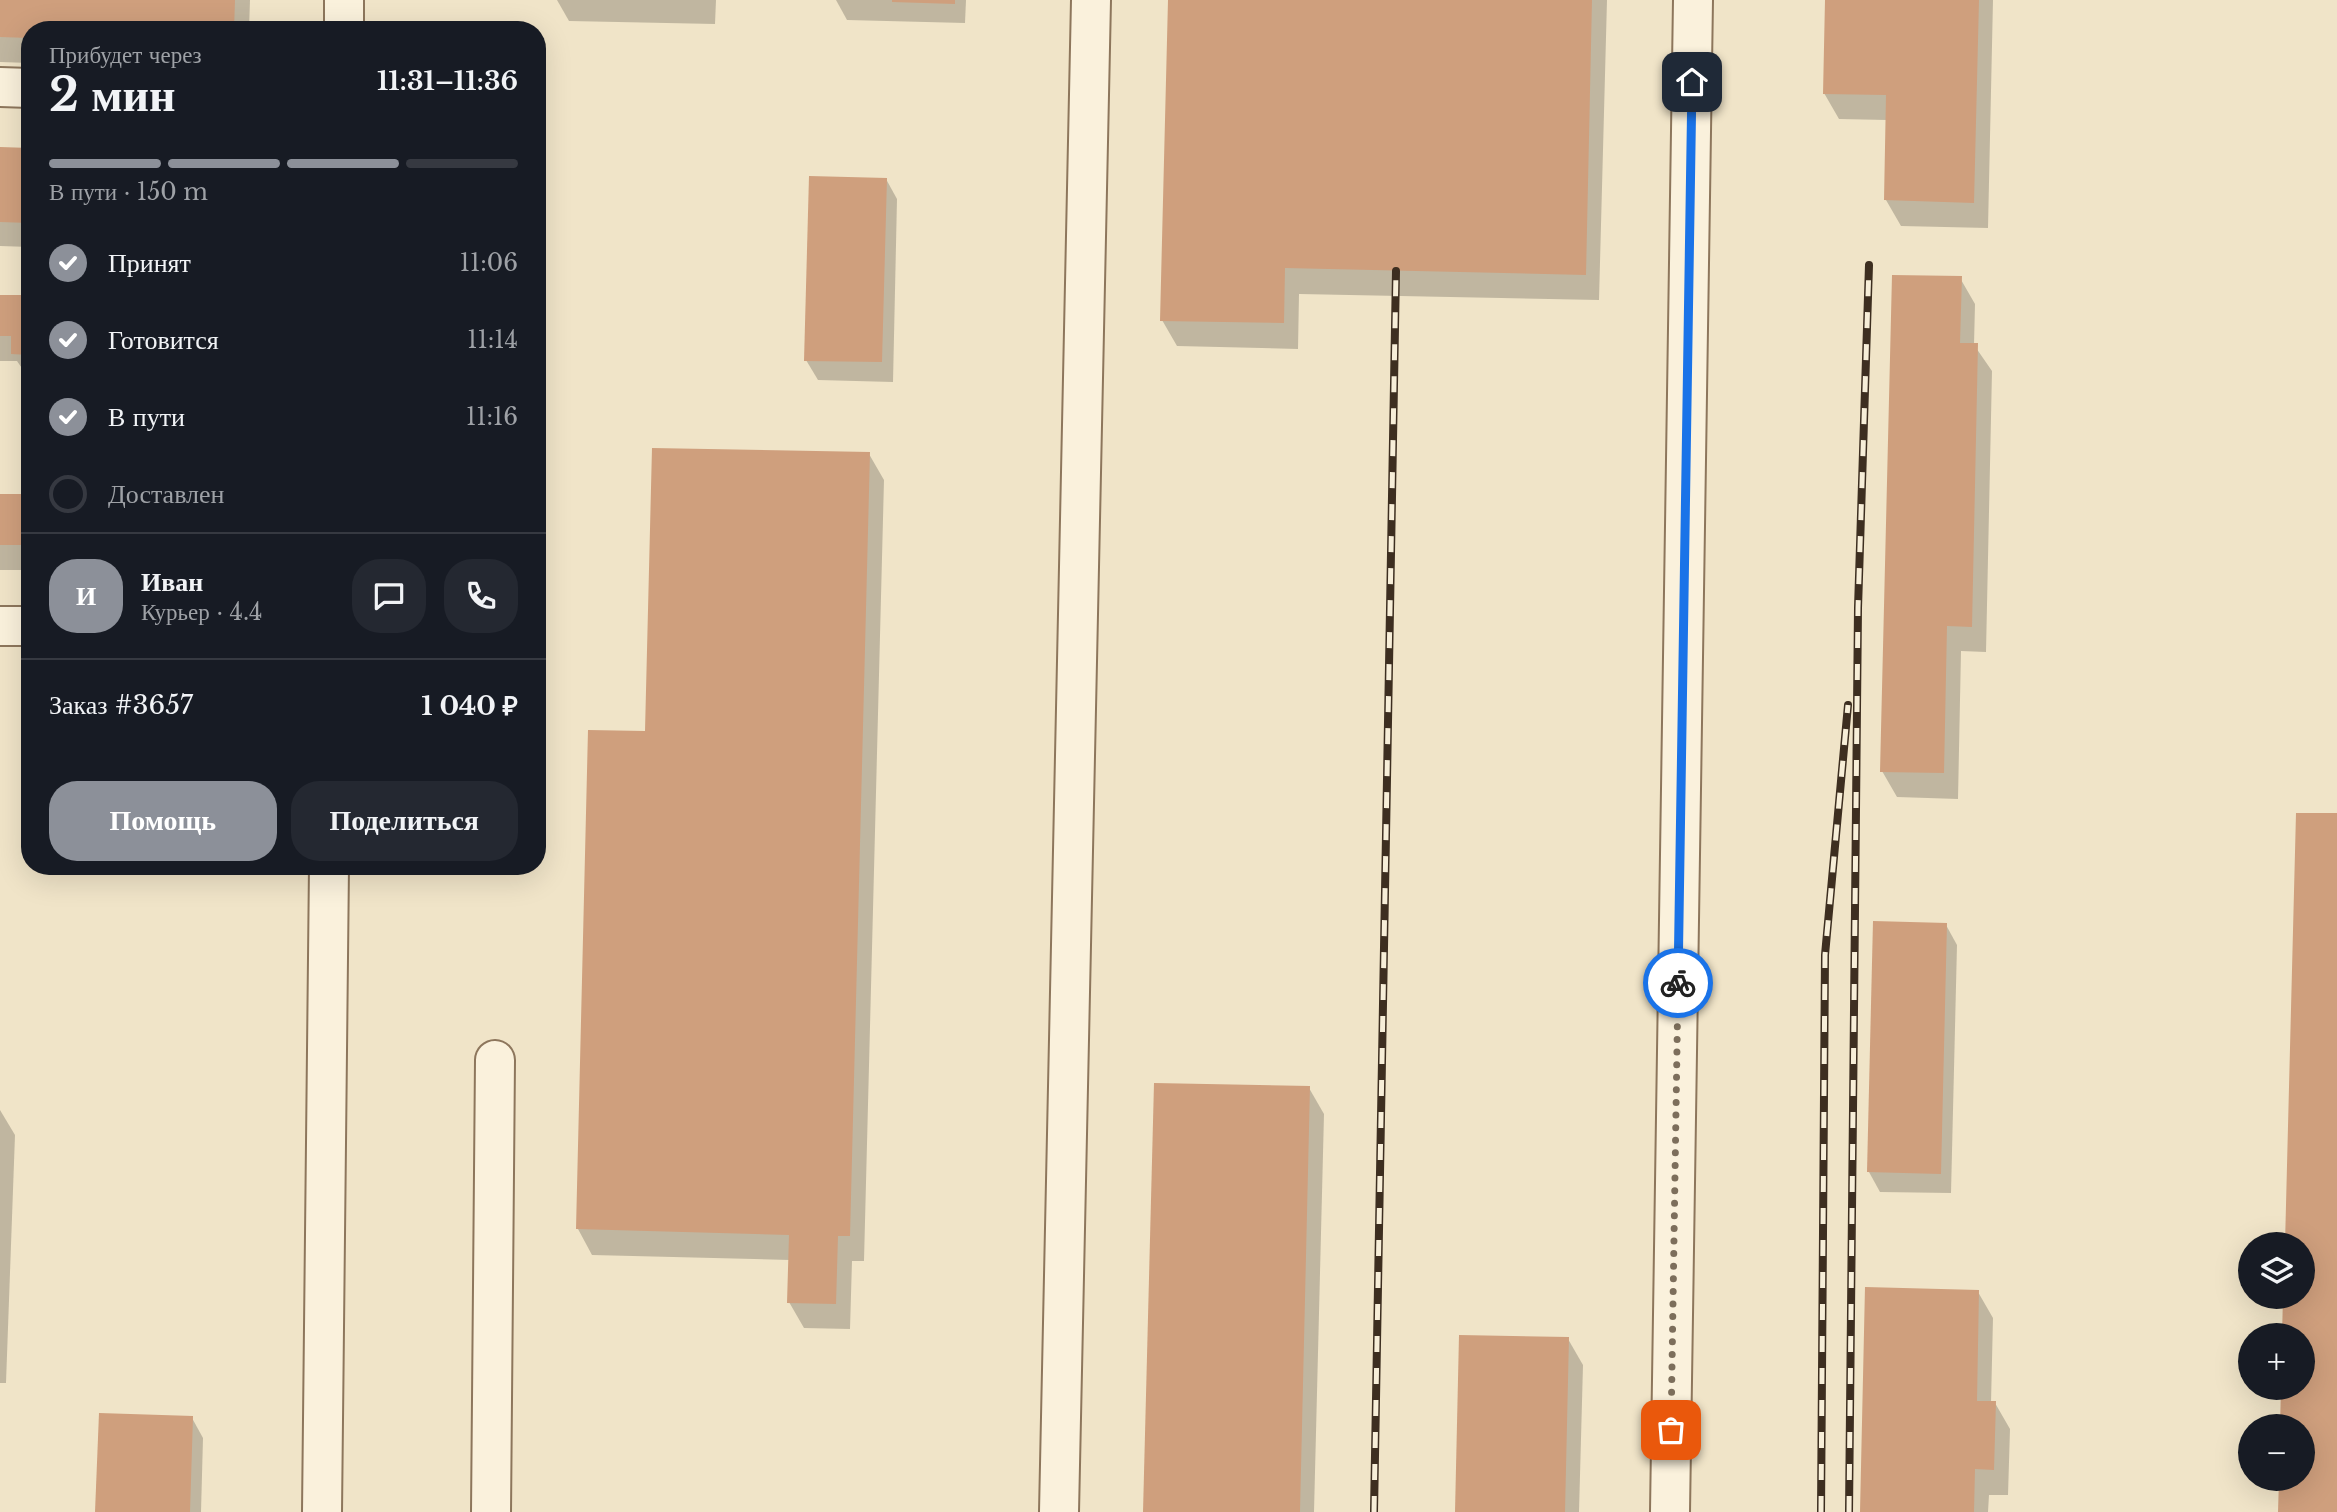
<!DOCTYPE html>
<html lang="ru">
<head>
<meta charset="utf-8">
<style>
  :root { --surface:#171b24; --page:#242831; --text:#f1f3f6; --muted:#9ea1a6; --line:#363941; --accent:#8c9099 }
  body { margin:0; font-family:"Libre Baskerville",serif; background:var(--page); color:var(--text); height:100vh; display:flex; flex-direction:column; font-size:26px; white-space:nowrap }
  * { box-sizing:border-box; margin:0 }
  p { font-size:23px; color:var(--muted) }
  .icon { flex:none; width:38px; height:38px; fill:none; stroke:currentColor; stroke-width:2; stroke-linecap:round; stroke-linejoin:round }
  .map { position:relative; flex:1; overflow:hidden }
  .panel { position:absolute; left:21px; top:21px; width:525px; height:854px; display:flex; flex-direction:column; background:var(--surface); border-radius:28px; box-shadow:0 7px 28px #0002 }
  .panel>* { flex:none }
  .buttons { position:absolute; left:2238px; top:1232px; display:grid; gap:14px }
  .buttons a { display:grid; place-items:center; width:77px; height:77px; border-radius:50%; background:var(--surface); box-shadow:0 7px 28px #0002; font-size:35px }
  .pin { position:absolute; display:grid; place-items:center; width:60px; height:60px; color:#fff; margin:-30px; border-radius:14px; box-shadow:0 4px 10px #0006 }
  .courier { position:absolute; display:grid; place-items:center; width:70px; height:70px; margin:-35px; border:5px solid #1a73e8; border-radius:50%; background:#fff; color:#222; box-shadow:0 2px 9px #0007 }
  .overview em { font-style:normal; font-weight:800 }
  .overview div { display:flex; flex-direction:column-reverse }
  .overview { display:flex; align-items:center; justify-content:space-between; height:119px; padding:0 28px }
  h1 { font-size:46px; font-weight:800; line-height:52px }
  .bar { display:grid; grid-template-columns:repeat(4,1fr); gap:10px 7px; align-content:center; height:84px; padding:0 28px }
  .bar i { height:9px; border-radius:5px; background:var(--line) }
  .bar .on { background:var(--accent) }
  .bar p { grid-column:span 4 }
  .line { display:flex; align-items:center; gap:18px; padding:0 28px; border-top:2px solid var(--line) }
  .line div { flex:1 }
  .round { display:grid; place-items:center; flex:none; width:74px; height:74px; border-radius:28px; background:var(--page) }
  ol { padding:0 28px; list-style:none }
  li { display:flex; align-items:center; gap:21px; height:77px }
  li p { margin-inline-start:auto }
  li .icon { padding:7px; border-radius:50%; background:var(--accent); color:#fff; stroke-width:4 }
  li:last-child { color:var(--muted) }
  li i { width:38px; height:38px; border:4px solid var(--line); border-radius:50% }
  .button { display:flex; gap:14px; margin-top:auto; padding:14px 28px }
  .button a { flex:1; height:80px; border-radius:28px; background:var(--accent); color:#fff; font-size:28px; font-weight:800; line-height:80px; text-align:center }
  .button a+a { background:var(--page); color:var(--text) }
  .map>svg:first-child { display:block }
  .shadow { fill:#0003 }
  .building { fill:#cf9f7d }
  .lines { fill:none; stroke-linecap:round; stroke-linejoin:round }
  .minor-casing { stroke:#8d765c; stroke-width:42 }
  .minor { stroke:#faf1dc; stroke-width:38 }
  .rail-casing { stroke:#3d2e20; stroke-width:8 }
  .rail { stroke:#f7eed8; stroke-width:5; stroke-dasharray:16; stroke-linecap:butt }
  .done { stroke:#7c6e5b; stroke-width:7; stroke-dasharray:0 12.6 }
  .route { stroke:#1a73e8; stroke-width:9 }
</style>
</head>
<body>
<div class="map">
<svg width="2337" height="1512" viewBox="0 0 2337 1512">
  <rect width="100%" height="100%" fill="#f0e4c8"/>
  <g class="shadow">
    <polygon points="0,0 250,0 249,30 30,30 30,63 0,62"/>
    <polygon points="557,0 716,0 715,24 569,21"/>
    <polygon points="836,0 966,0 965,23 847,20"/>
    <polygon points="1170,0 1607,0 1599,300 1299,294 1298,349 1177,346 1162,320"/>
    <polygon points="1827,0 1993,0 1988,228 1901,226 1886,200 1887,120 1839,119 1824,93"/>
    <polygon points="0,149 30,150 30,247 0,246"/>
    <polygon points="886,179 897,199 893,382 818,380 806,360"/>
    <polygon points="1960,278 1975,304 1974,345 1992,371 1986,652 1961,651 1958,799 1897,797 1882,771"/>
    <polygon points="0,296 30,296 30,380 17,361 0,361"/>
    <polygon points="869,454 884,480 864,1261 852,1261 850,1329 804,1328 789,1302 790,1260 592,1255 578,1229"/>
    <rect x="0" y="495" width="30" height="75"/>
    <polygon points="2297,814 2337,815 2337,1512 2280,1512 2280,1479 2303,1479 2303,1426 2282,1426 2283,1388 2303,1388 2303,1335 2284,1335 2285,1297 2303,1297 2303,1244 2286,1244"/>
    <polygon points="1946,925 1957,945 1951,1193 1880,1192 1869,1172"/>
    <polygon points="1309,1088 1324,1114 1314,1512 1145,1512"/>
    <polygon points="0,1110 15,1135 6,1383 0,1383"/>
    <polygon points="1978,1292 1993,1318 1991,1403 1995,1403 2010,1429 2008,1495 1989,1495 1988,1512 1862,1512"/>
    <polygon points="1568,1339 1583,1365 1579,1512 1457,1512"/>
    <polygon points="192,1418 203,1438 201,1512 97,1512"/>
  </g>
  <g class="building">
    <polygon points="0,0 235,0 234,30 30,30 30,38 0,37"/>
    <polygon points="892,0 955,0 955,4 892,2"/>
    <polygon points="1168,0 1592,0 1586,275 1285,268 1284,323 1160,321"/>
    <polygon points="1825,0 1979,0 1974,203 1884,200 1886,95 1823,94"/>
    <polygon points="0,147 30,148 30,223 0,222"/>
    <polygon points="809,176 887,178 882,362 804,361"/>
    <polygon points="1892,275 1962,276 1960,343 1978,343 1972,627 1947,626 1944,773 1880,772"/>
    <polygon points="0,295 30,295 30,355 11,354 11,336 0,336"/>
    <polygon points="652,448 870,452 850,1236 838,1236 836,1304 787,1303 789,1235 576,1229 588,730 645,731"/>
    <rect x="0" y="494" width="30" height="51"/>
    <polygon points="2296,813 2337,813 2337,1512 2278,1512 2279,1479 2303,1479 2303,1426 2280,1426 2281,1388 2303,1388 2303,1335 2282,1335 2283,1297 2303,1297 2303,1244 2285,1244"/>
    <polygon points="1873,921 1947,923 1941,1174 1867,1172"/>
    <polygon points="1154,1083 1310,1086 1300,1512 1143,1512"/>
    <polygon points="1865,1287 1979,1290 1977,1401 1996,1401 1994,1470 1975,1469 1974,1512 1860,1512"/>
    <polygon points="1459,1335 1569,1337 1565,1512 1455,1512"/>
    <polygon points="99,1413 193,1416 190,1512 95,1512"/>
  </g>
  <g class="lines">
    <defs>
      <g id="minor">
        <polyline points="344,0 344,30"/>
        <polyline points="0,87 30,88"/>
        <polyline points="0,626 30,626"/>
        <polyline points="322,1512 329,866"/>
        <polyline points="491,1512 495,1060"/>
        <polyline points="1059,1512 1091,0"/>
        <polyline points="1670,1512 1693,0"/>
      </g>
    </defs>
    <use href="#minor" class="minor-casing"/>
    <use href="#minor" class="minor"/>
    <defs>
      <g id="rail">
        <polyline points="1374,1512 1396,271"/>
        <polyline points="1821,1512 1825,955 1848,705"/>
        <polyline points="1849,1512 1858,608 1869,265"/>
      </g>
    </defs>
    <use href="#rail" class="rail-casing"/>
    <use href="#rail" class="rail"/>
  </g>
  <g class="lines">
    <polyline class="done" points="1671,1430 1678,983"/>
    <polyline class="route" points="1678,983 1692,82"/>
  </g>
</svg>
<div class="buttons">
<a><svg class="icon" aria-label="layers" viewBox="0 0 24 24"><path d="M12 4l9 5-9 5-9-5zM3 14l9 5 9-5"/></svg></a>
<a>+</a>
<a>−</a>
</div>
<div class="pin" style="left:1671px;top:1430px;background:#ea580c"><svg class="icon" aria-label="bag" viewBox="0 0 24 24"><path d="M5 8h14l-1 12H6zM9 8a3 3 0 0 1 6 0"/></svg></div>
<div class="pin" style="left:1692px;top:82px;background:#1f2937"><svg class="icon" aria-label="home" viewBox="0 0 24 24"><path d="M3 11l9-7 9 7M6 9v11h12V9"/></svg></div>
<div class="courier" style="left:1678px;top:983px"><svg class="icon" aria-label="bike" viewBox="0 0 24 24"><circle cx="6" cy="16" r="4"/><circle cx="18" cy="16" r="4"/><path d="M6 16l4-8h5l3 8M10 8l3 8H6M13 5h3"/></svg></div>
<section class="panel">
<div class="overview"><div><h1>2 мин</h1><p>Прибудет через</p></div><em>11:31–11:36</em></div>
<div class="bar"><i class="on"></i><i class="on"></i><i class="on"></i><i></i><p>В пути · 150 m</p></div>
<ol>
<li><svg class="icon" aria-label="check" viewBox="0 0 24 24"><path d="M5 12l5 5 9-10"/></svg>Принят<p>11:06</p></li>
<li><svg class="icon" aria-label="check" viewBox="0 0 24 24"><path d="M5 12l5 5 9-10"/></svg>Готовится<p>11:14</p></li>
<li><svg class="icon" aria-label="check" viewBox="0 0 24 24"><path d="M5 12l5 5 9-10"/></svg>В пути<p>11:16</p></li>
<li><i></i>Доставлен</li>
</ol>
<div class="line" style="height:126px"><b class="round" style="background:var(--accent);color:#fff">И</b><div><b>Иван</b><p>Курьер · 4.4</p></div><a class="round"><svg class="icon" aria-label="chat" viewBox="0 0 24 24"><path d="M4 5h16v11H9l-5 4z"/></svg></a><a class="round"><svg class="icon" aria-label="phone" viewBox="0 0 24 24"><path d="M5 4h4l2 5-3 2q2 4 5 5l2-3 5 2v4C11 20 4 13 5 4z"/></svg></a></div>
<div class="line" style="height:91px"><div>Заказ #3657</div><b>1 040 ₽</b></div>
<div class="button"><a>Помощь</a><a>Поделиться</a></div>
</section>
</div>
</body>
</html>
